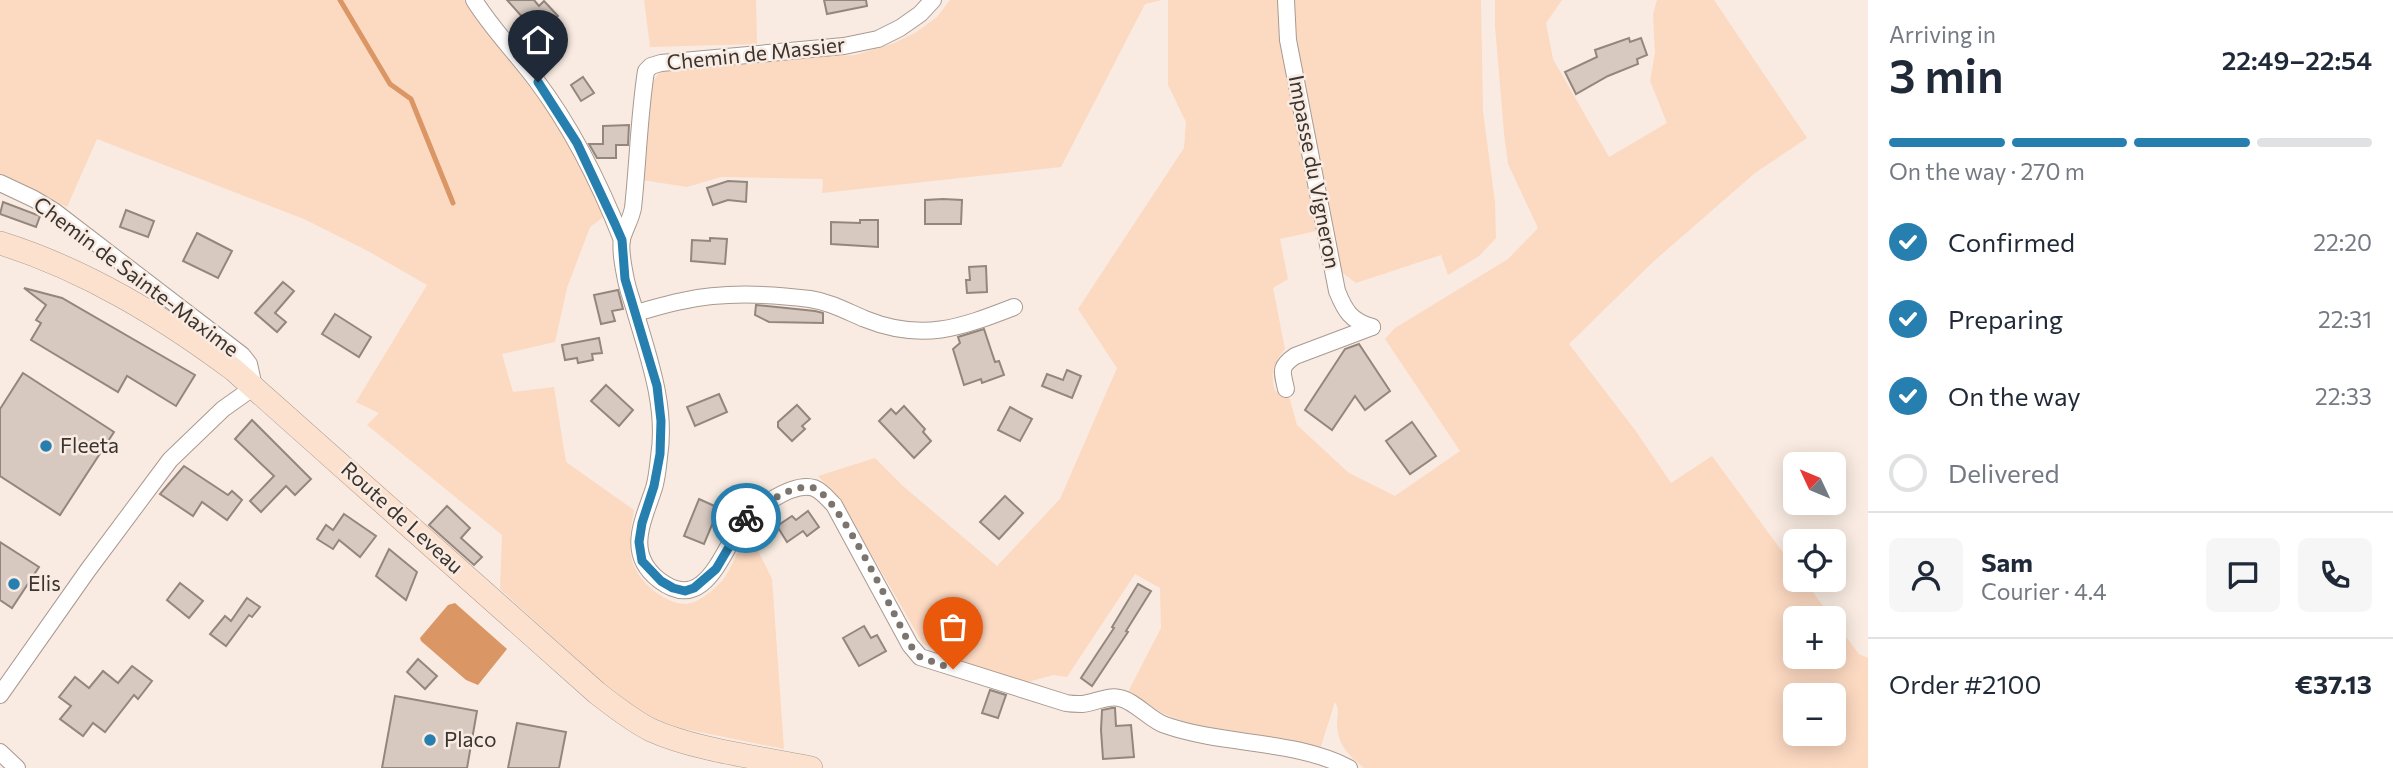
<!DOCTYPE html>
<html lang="en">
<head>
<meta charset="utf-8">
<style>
  :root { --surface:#fff; --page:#f6f6f7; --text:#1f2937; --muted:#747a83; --line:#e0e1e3; --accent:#267fae }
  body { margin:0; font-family:Commissioner,sans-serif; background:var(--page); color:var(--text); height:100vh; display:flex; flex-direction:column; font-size:26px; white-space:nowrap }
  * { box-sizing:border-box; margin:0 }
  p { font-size:23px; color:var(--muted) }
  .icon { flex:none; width:38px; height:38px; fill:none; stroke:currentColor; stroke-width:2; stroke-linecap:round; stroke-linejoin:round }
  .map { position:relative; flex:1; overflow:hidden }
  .drawer { display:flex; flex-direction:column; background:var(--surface); width:525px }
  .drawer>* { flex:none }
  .needle { width:46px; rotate:314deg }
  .controls { position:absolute; left:1783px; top:452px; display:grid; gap:14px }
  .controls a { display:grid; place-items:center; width:63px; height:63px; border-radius:10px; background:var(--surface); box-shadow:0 4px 18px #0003; font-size:35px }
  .pin { position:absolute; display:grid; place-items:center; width:60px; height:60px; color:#fff; margin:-72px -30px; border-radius:50% 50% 50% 0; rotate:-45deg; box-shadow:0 0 7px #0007 }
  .pin .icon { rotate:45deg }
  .courier { position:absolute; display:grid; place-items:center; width:70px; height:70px; margin:-35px; border:5px solid #267fae; border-radius:50%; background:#fff; color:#222; box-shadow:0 2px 9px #0007 }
  .overview em { font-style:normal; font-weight:600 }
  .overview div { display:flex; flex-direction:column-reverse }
  .overview { display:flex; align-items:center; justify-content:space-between; height:119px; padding:0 21px }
  h1 { font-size:46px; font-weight:600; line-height:52px }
  .bar { display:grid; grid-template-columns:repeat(4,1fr); gap:10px 7px; align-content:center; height:84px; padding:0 21px }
  .bar i { height:9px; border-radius:5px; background:var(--line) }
  .bar .on { background:var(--accent) }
  .bar p { grid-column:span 4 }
  .line { display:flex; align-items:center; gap:18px; padding:0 21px; border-top:2px solid var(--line) }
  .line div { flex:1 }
  .round { display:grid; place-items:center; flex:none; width:74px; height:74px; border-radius:10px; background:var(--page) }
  ol { padding:0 21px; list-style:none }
  li { display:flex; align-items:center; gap:21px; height:77px }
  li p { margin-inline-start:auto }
  li .icon { padding:7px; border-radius:50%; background:var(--accent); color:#fff; stroke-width:4 }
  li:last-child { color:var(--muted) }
  li i { width:38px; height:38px; border:4px solid var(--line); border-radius:50% }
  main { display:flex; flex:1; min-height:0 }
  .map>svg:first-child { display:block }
  .green { fill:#fcd9c1; fill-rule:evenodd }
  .water { fill:#da9664 }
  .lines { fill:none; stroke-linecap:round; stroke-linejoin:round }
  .stream { stroke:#da9664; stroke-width:5 }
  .building { fill:#d7c9c0; stroke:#93867d; stroke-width:2 }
  .street-casing { stroke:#a89a91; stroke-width:18 }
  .secondary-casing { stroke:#a89a91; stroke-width:24 }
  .street { stroke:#fff; stroke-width:16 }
  .secondary { stroke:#fce2ce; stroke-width:23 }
  .done { stroke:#7c746e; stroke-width:7; stroke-dasharray:0 12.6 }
  .route { stroke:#267fae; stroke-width:9 }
  .poi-dot { fill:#267fae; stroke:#f9ebe1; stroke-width:2.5 }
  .labels { text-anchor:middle; stroke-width:5; stroke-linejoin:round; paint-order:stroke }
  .street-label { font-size:21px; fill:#393430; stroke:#f9ebe1 }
  .poi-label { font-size:21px; fill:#393430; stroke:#f9ebe1; text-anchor:start }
</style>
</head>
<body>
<main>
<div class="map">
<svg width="1868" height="768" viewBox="0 0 1868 768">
  <rect width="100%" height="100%" fill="#f9ebe1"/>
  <g class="green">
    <path d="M0,0H464L556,122L588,175L606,215L590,227L567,288L555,342L502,354L513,392L554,387L566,462L634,510C631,528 626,551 635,568C643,585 666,604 686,604C698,604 718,587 725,577C735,562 740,544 747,528L772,579L784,749L680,728L654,718L634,706L599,679L500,589L502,535L367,425L379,413L356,402L427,285L366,250L304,219L97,139L67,207L0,174Z"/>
    <polygon points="644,0 756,0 757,44 650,47"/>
    <path d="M950,0H1162L1145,4L1061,167L822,193L823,179L721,177L687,187L642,180L649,92C653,80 657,73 669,66L855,55L892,44L915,33L937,17Z"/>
    <path d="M1168,0H1282L1299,132L1316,231L1280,239L1288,279L1273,288L1285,349C1273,364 1270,373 1275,391L1289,396L1297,425L1349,473L1395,496L1460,451L1385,339L1395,328L1508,259L1538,228L1508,164L1504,133L1495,26V0H1562L1546,23L1553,59L1609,157L1667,123L1650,81L1655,53L1653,14L1657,0H1714L1807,138L1755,173L1654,261L1569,344L1635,430L1671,483L1712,456L1795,569L1796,579H1803L1832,618H1796V656H1834V621L1859,654L1868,658V768H1364C1349,755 1338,746 1337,725C1337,715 1340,711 1335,702L1320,749L1199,728L1162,713L1128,692L1161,628L1160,588L1135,574L1067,677L1053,675L1028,682L945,659L922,642L839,498L818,476L875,458L903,486L997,566L1060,499L1117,368L1078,309L1184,148L1186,122L1168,85ZM1796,695H1834V733H1796Z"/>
    <polygon points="1294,0 1481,0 1483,111 1495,202 1496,238 1479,256 1448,275 1441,255 1356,283 1340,271 1293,39"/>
  </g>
  <polygon class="water" points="455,603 507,649 478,685 466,680 421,641 420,638 448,605"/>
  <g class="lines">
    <polyline class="stream" points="340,0 390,84 411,99 453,203"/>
  </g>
  <g class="building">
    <polygon points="507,0 534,0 539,6 544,1 558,16 553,21 558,26 552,31 559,38 549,47"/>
    <polygon points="824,0 866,0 867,6 827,14"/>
    <polygon points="1629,38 1630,42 1641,38 1647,55 1637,59 1638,64 1608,76 1576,94 1565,72 1597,57 1595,50"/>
    <polygon points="583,77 594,93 581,101 571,85"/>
    <polygon points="629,125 628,145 616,145 616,158 597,158 589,144 603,144 603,126"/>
    <polygon points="728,181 747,182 746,202 728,200 713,205 707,188"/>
    <polygon points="943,199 962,200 961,224 925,224 925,200"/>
    <polygon points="3,202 40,216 36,227 0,214"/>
    <polygon points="126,210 154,221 148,237 120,227"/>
    <polygon points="860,220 878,220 878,247 831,244 831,222 860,223"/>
    <polygon points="197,233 232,251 218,278 183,261"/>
    <polygon points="710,238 727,239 725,264 691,261 692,240 710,241"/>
    <polygon points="986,266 987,292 967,293 966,280 970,280 969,267"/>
    <polygon points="283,282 294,291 275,313 286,322 277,332 255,313"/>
    <polygon points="24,288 62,298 195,375 176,406 127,376 118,392 31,340 41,323 36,320 46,305"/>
    <polygon points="618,290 623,309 612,311 615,321 601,324 594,295"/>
    <polygon points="756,305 815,311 823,313 823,323 769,322 755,315"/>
    <polygon points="335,314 371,337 359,357 322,334"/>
    <polygon points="984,329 995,362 999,361 1004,375 982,383 981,379 964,385 953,349 960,343 958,337"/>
    <polygon points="599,338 602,353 592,354 593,360 578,363 577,358 565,360 562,345"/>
    <polygon points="1359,344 1390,391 1365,410 1355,396 1332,430 1305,410 1345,349"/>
    <polygon points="1067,370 1081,376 1072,398 1042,386 1047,374 1063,380"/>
    <polygon points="23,373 114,432 60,515 0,476 0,409"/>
    <polygon points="606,385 633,410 619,426 591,401"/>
    <polygon points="719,394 727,412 695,426 687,407"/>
    <polygon points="797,405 810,419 802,426 805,429 792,441 778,427 778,422"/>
    <polygon points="904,406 925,429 923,432 931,441 914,458 879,421 891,409 896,414"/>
    <polygon points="1010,407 1032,419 1020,441 998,430"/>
    <polygon points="252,420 311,479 295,495 286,486 261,512 250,501 274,476 235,439"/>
    <polygon points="1412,422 1436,456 1410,474 1386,441"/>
    <polygon points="184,466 228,495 232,491 242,500 227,520 202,502 193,516 160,494"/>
    <polygon points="1005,496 1023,513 999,539 980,522"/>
    <polygon points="699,499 719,508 704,544 684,536"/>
    <polygon points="447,506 470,528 461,538 482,557 474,565 429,525"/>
    <polygon points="808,511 819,527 807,536 803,531 787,542 777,526 792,516 796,520"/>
    <polygon points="344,514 376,536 360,557 339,540 333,549 317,539 326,525 333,530"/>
    <polygon points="0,542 39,567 12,608 0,600"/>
    <polygon points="389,549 417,572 406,600 376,576"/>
    <polygon points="180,583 203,601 189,618 167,600"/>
    <polygon points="1138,584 1151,591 1126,631 1128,632 1092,686 1081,678 1114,628 1112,627"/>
    <polygon points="247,598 260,607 252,617 249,615 226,646 210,634 225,616 231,621"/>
    <polygon points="864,626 871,638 877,635 886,651 859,666 843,638"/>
    <polygon points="418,659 437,676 425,689 407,672"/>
    <polygon points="132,666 152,681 138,699 134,695 105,732 93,723 83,736 60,719 71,706 59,697 75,677 89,688 103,671 118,683"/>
    <polygon points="990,690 1006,695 998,718 982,713"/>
    <polygon points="395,696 477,711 467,768 382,768"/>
    <polygon points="1112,708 1115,708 1116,726 1131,725 1134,757 1103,759 1101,730 1102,710"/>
    <polygon points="517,723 566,732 559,768 508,768"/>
  </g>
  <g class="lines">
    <defs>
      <g id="street">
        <path d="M474,0C492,29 516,53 536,80C573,129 600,184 622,240"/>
        <path d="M933,0L920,14L900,28L878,39L844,46L661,63L651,66L646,71C639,116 638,162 633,208C631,219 625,228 622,239C620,249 623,265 625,275C627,288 632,300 635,311C649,359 667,407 659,457C658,467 657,478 654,488C643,522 625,553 659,580C702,613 720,558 738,530C749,512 792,481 814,488C822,491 828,499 834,505L910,645L920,657L1066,703C1071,704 1077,704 1082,704C1094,703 1108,695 1119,698C1134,700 1150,720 1165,725C1225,746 1293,739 1349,768"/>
        <path d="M1286,0L1288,40L1337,291C1345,311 1351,321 1372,327"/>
        <polyline points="0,183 34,199 54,211 242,355 249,364 254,387 223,409 170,460 88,570 0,695"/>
        <path d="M636,313C651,309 666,304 682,301C721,292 770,294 810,299C830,302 846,311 865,319C922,342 960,328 1014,307"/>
        <path d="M1286,389C1282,371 1279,367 1295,356L1372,327"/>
        <polyline points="0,752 17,768"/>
      </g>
      <path id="secondary" d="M0,243C86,270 163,317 234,370L597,693C614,706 631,720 651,730C695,750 762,758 811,768"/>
    </defs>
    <use href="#street" class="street-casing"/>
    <use href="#secondary" class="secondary-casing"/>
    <use href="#street" class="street"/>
    <use href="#secondary" class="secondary"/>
  </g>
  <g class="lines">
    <path class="done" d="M746,518C760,506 795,482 814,488C840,498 894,615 910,645L920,657L953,669"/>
    <polyline class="route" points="538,82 577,143 615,224 622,240 625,279 657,386 661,421 660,454 654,486 642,523 639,542 642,561 661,581 673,588 685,591 694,588 716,569 746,518"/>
  </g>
  <g class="poi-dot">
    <circle cx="46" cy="446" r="7"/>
    <circle cx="14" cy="584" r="7"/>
    <circle cx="430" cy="740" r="7"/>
  </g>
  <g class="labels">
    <g class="street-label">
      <text transform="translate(756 54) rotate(-6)" y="7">Chemin de Massier</text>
      <text transform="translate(1314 172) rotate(79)" y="7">Impasse du Vigneron</text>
      <text transform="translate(136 277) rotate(37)" y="7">Chemin de Sainte-Maxime</text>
      <text transform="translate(402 518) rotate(42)" y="7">Route de Leveau</text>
    </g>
    <g class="poi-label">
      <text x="60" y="453">Fleeta</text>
      <text x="28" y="591">Elis</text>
      <text x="444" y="747">Placo</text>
    </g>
  </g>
</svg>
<div class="controls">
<a><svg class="needle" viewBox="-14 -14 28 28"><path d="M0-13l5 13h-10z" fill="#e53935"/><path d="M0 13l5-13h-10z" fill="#747a83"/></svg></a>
<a><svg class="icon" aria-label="locate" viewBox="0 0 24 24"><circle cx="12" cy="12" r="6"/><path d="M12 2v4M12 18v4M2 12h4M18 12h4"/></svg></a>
<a>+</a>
<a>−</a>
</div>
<div class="pin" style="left:953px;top:669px;background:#ea580c"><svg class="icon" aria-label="bag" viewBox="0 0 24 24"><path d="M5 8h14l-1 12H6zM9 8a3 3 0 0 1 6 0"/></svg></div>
<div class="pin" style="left:538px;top:82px;background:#1f2937"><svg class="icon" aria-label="home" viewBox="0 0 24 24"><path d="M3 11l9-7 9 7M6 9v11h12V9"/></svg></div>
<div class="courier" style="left:746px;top:518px"><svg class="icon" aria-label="bike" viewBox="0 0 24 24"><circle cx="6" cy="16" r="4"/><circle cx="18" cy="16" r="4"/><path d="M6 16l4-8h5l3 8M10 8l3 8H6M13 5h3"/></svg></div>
</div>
<section class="drawer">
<div class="overview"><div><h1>3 min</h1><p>Arriving in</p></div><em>22:49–22:54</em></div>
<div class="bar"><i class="on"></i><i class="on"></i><i class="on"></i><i></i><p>On the way · 270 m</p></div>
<ol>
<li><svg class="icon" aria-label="check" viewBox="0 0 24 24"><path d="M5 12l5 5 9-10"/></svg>Confirmed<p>22:20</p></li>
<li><svg class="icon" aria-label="check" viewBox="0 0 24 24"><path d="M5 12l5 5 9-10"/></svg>Preparing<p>22:31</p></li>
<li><svg class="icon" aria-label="check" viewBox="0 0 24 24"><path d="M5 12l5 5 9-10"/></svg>On the way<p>22:33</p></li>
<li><i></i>Delivered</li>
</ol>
<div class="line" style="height:126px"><a class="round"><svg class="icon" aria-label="person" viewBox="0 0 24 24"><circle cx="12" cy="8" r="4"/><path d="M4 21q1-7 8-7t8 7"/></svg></a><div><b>Sam</b><p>Courier · 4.4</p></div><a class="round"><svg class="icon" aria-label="chat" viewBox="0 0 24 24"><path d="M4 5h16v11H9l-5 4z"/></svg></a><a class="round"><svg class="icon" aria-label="phone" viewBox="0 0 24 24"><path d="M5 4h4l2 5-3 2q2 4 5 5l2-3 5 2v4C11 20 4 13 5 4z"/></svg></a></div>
<div class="line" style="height:91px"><div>Order #2100</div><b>€37.13</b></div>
</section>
</main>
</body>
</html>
